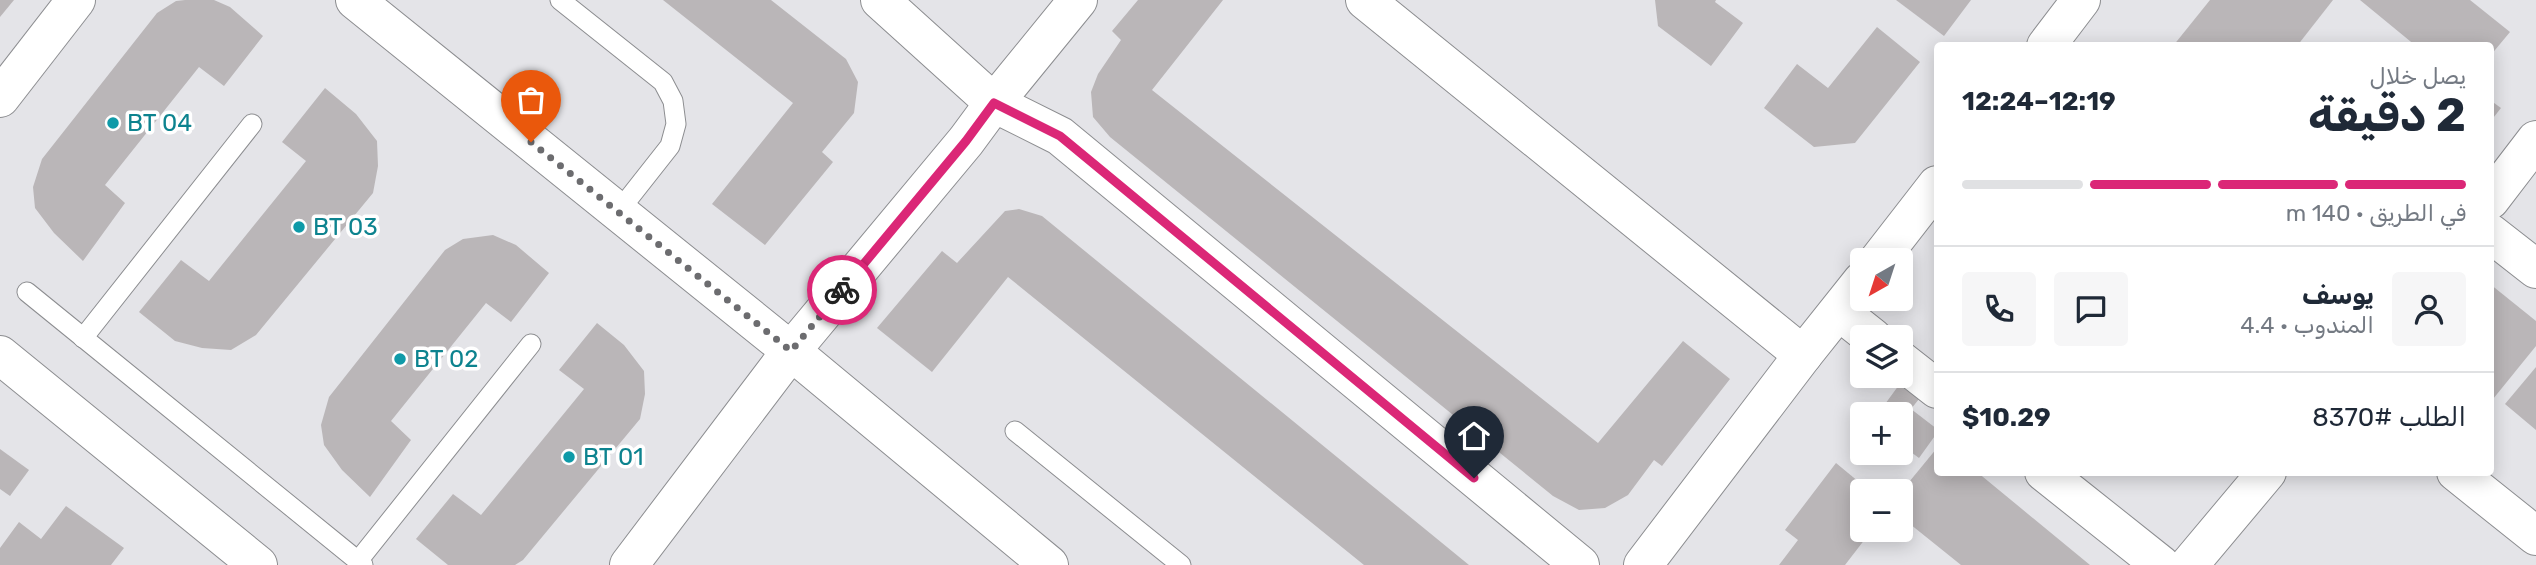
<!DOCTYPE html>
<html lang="ar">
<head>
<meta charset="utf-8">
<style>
  :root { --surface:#fff; --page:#f6f6f7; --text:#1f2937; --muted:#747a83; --line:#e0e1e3; --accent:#db2777 }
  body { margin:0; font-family:Rubik,Vazirmatn,sans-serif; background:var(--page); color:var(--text); direction:rtl; height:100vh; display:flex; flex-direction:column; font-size:26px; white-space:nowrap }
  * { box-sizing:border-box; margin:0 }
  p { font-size:23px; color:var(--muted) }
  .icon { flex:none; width:38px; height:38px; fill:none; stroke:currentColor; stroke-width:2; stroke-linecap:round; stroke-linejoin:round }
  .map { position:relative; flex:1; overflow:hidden; direction:ltr }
  .drawer { position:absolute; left:1934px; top:42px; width:560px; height:434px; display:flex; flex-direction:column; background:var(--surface); border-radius:7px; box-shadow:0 4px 18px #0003; direction:rtl }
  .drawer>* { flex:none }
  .needle { width:46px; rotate:219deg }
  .fabs { position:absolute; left:1850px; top:248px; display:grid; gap:14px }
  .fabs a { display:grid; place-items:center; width:63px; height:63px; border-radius:7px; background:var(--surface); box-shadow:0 4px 18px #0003; font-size:35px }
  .pin { position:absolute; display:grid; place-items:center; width:60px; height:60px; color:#fff; margin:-72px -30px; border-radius:50% 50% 50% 0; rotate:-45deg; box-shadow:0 0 7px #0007 }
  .pin .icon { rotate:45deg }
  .courier { position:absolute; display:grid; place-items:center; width:70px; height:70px; margin:-35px; border:5px solid #db2777; border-radius:50%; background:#fff; color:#222; box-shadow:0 2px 9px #0007 }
  .head em { font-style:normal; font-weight:700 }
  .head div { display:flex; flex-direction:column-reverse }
  .head { display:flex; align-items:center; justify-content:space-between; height:119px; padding:0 28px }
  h1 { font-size:46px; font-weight:700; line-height:52px }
  .bar { display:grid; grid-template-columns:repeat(4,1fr); gap:10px 7px; align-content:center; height:84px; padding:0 28px }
  .bar i { height:9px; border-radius:5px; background:var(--line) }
  .bar .current { background:var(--accent) }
  .bar p { grid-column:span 4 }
  .line { display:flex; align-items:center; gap:18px; padding:0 28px; border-top:2px solid var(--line) }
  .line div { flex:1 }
  .round { display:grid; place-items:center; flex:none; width:74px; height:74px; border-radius:7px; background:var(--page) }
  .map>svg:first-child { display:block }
  .building { fill:#bab6b8 }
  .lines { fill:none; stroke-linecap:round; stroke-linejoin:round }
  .service-casing { stroke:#8c8d90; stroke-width:21 }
  .minor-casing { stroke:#8c8d90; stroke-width:40 }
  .service { stroke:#fff; stroke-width:19 }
  .minor { stroke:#fff; stroke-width:38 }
  .done { stroke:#6c6c6f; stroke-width:7; stroke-dasharray:0 12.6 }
  .route { stroke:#db2777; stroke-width:9 }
  .culture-dot { fill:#0f9aa8; stroke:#fff; stroke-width:2.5 }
  .labels { text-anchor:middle; stroke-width:7; stroke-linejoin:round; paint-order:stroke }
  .culture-label { font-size:24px; fill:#0d838f; stroke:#fff; text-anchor:start }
</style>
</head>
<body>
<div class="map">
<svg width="2536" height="565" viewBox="0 0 2536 565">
  <rect width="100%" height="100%" fill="#e4e4e8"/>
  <g class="building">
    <polygon points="0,0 14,0 0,17"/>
    <polygon points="185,0 214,0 230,7 263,36 224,86 199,67 105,185 125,203 83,261 54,233 35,208 33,187 42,159 157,13 176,1"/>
    <polygon points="663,0 771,0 846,59 858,82 854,113 822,152 833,162 765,245 712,204 793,103"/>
    <polygon points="1138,0 1223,0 1152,90 1598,443 1683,341 1730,379 1662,466 1654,460 1628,495 1605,508 1579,510 1553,496 1110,137 1093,117 1091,92 1098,74 1121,40 1112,31"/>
    <polygon points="1655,0 1716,0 1715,2 1743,23 1711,66 1658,26"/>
    <polygon points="1896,0 1971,0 1944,36"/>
    <polygon points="2210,0 2333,0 2297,46 2173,46"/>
    <polygon points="2360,0 2470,0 2510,32 2490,56 2490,46 2416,46"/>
    <polygon points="1877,27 1920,62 1855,143 1814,147 1764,108 1797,64 1828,88"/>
    <polygon points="325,88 356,114 377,141 378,166 373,193 256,335 231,350 202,348 175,341 139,312 181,260 209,281 306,161 282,142"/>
    <polygon points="2490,100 2501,108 2490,122"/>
    <polygon points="1019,209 1042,216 1469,565 1364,565 1008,277 932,372 877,328 942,251 957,263 1005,211"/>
    <polygon points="493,235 516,245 549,273 511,322 486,303 391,421 411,440 370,497 342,470 324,445 321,425 329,397 445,250 463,239"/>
    <polygon points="2490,284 2536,321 2536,346 2493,399 2490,397"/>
    <polygon points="597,323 624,345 644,371 645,394 640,419 523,560 515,565 448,565 416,539 453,494 481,515 584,389 559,370"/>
    <polygon points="2536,367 2536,430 2505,404"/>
    <polygon points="1899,385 1919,399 1911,409 1937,429 1937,433 1919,458 1900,444 1900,415 1877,415"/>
    <polygon points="1937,448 1937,472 1977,472 2090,565 1961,565 1900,516 1900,493"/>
    <polygon points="0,449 29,470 10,496 0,489"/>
    <polygon points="1836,463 1871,492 1862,492 1862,530 1872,530 1845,565 1779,565 1798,540 1785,530"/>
    <polygon points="66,506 124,548 111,565 0,565 0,548 19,522 41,539"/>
  </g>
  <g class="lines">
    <defs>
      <g id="service">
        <polyline points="560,0 663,82 673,101 676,124 670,146 618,212"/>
        <polyline points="27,292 363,565"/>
        <polyline points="83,338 252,124"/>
        <polyline points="1015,431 1181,565"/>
        <polyline points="358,561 531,344"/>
      </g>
      <g id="minor">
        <polyline points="355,0 791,351 1049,565"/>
        <polyline points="880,0 994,103 1060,136 1580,565"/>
        <polyline points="1365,0 1803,355"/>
        <polyline points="2046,46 2081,0"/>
        <polyline points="0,98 76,0"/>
        <polyline points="2490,200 2536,140"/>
        <polyline points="2490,233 2536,269"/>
        <polyline points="1878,261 1937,185"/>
        <polyline points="1839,311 1873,338"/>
        <polyline points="0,355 258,565"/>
        <polyline points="1900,360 1937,389"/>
        <polyline points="2044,472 2161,565"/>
        <polyline points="2456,472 2536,536"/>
        <polyline points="629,565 791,351 966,141 994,103 1078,0"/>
        <polyline points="1643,565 1803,355 1862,281"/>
        <polyline points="2189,565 2267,472"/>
      </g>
    </defs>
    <use href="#service" class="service-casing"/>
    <use href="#minor" class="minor-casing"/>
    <use href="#service" class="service"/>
    <use href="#minor" class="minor"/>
  </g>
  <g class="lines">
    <polyline class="done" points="531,142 791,351 842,290"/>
    <polyline class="route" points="842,290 966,141 994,103 1060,136 1474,478"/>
  </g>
  <g class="culture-dot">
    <circle cx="113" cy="123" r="7"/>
    <circle cx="299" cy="227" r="7"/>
    <circle cx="400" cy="359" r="7"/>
    <circle cx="569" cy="457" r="7"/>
  </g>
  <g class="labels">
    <g class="culture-label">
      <text x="127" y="131">BT 04</text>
      <text x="313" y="235">BT 03</text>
      <text x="414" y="367">BT 02</text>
      <text x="583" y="465">BT 01</text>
    </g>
  </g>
</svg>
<div class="fabs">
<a><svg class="needle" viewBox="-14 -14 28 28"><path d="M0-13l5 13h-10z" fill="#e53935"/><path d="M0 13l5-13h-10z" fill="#747a83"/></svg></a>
<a><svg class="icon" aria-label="layers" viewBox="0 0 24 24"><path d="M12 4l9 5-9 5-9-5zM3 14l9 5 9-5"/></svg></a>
<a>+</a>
<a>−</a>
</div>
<div class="pin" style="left:531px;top:142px;background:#ea580c"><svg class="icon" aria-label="bag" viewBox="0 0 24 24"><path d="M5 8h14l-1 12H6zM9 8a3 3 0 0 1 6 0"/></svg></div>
<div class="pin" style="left:1474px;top:478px;background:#1f2937"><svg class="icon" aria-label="home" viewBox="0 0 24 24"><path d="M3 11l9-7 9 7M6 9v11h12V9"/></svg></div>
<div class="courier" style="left:842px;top:290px"><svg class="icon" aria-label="bike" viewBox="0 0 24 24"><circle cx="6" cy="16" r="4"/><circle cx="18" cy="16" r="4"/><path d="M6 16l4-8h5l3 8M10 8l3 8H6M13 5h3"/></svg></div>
<section class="drawer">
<div class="head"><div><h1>2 دقيقة</h1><p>يصل خلال</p></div><em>12:19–12:24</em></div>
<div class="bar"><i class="current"></i><i class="current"></i><i class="current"></i><i></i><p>في الطريق · 140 m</p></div>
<div class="line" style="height:126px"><a class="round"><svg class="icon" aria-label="person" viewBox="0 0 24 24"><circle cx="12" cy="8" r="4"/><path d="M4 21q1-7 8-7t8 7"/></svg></a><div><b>يوسف</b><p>المندوب · 4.4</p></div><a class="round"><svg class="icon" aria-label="chat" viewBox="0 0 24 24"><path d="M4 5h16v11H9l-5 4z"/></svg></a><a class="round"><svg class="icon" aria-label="phone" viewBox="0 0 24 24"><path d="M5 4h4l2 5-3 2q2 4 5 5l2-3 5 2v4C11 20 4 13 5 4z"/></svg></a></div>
<div class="line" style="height:91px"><div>الطلب #8370</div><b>$10.29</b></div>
</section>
</div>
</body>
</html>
